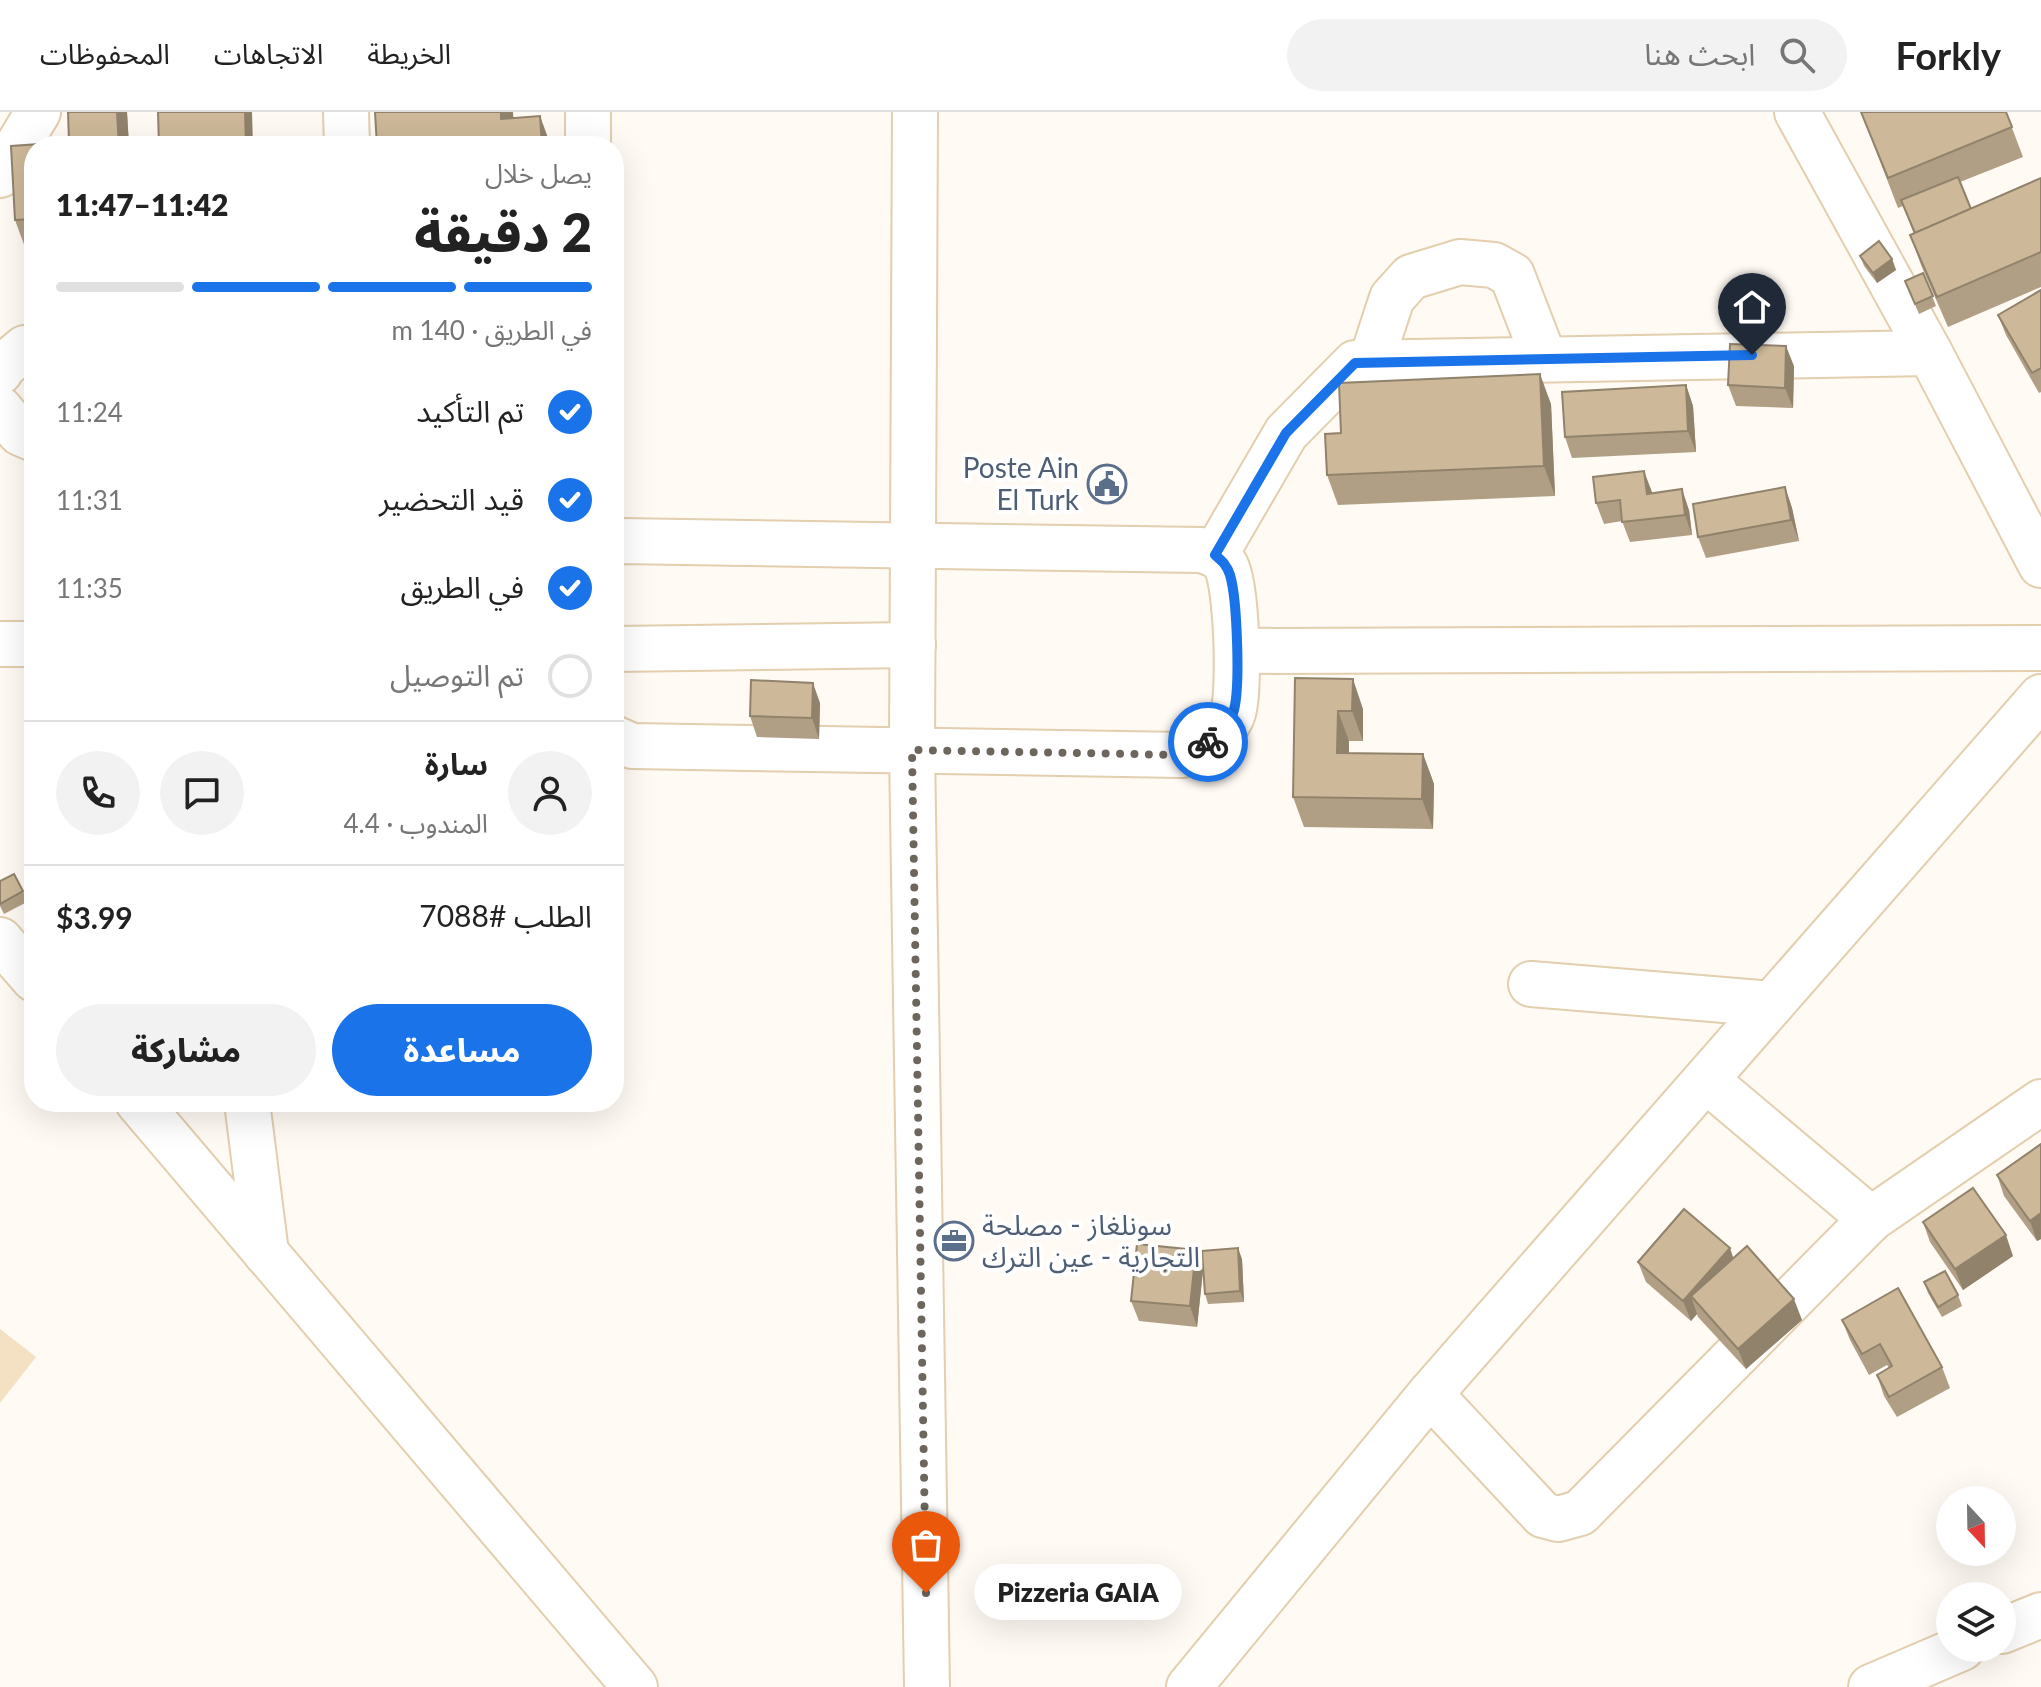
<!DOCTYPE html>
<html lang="ar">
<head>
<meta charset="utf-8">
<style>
  :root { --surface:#fff; --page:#f2f2f2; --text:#222; --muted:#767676; --line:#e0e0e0; --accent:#1a73e8 }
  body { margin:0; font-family:Lato,"Noto Sans Arabic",sans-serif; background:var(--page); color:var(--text); direction:rtl; height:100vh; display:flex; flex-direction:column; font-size:30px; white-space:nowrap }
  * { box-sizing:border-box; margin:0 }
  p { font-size:26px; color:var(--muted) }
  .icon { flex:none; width:44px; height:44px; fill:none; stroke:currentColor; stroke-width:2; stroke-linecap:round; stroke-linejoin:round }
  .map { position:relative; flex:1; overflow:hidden; direction:ltr }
  .drawer { position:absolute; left:24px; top:24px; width:600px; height:976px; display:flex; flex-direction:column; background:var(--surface); border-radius:32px; box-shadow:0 8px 32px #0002; direction:rtl }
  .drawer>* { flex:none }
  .needle { width:52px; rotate:158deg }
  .controls { position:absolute; left:1936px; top:1374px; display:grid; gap:16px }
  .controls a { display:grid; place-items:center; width:80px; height:80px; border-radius:50%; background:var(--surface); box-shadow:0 8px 32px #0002; font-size:40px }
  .pin { position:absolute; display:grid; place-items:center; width:68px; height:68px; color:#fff; margin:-82px -34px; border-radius:50% 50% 50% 0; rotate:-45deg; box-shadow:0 0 8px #0007 }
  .pin .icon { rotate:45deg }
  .courier { position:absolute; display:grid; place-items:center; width:80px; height:80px; margin:-40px; border:6px solid #1a73e8; border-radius:50%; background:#fff; color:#222; box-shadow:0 2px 10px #0007 }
  .bubble { position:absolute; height:56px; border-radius:28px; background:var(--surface); box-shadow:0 8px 32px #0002; font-size:26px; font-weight:800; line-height:56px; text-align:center; direction:rtl }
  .headline em { font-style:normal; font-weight:800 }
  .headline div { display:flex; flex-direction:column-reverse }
  .headline { display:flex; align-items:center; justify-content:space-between; height:136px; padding:0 32px }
  h1 { font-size:52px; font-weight:800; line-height:60px }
  .bar { display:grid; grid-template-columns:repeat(4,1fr); gap:12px 8px; align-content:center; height:96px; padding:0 32px }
  .bar i { height:10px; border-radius:6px; background:var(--line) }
  .bar .selected { background:var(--accent) }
  .bar p { grid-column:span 4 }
  .line { display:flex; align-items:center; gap:20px; padding:0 32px; border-top:2px solid var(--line) }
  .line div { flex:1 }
  .round { display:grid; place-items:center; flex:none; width:84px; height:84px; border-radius:42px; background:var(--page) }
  ol { padding:0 32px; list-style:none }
  li { display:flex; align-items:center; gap:24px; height:88px }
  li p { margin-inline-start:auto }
  li .icon { padding:8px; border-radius:50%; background:var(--accent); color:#fff; stroke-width:4 }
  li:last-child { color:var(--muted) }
  li i { width:44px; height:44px; border:4px solid var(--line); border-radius:50% }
  .primary-button { display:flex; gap:16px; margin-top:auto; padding:16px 32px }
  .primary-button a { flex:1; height:92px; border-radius:48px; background:var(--accent); color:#fff; font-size:32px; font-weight:800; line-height:92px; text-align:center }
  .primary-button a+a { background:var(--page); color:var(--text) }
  header { display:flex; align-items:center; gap:48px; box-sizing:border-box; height:112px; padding:0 40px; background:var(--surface); border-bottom:2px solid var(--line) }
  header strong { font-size:38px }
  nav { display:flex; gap:44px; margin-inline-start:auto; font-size:28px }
  .search { width:560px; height:72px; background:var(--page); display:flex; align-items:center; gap:20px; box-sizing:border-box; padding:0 28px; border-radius:44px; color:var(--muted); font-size:30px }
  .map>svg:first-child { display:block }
  .green { fill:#f4e1c4 }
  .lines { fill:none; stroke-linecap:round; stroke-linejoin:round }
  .minor-casing { stroke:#e3ceae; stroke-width:48 }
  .major-casing { stroke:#e3ceae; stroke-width:48 }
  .minor { stroke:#fff; stroke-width:44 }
  .major { stroke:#fff; stroke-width:44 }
  .wall { fill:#b09f84 }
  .shaded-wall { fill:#90826b }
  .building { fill:#cdb999; stroke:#90826b; stroke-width:2 }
  .done { stroke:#6d665d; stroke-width:8; stroke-dasharray:0 14.4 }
  .route { stroke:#1a73e8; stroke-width:10 }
  .labels { text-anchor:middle; stroke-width:8; stroke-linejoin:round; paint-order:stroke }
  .service-label { font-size:28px; fill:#4e5e75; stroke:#fff; text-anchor:end }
</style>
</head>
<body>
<header>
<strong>Forkly</strong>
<div class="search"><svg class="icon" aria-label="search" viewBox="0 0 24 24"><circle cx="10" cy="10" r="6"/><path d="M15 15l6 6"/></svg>ابحث هنا</div>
<nav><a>الخريطة</a><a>الاتجاهات</a><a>المحفوظات</a></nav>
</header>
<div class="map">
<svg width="2041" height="1575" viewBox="0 0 2041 1575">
  <rect width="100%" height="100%" fill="#fffaf4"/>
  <polygon class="green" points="0,1217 36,1245 0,1291"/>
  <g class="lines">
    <defs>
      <g id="minor">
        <polyline points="346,0 347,34"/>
        <polyline points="588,0 588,34"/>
        <polyline points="1797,0 1930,241 2041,453"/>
        <polyline points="0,63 38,0"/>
        <polyline points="1371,250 1392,186 1411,165 1460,150 1494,153 1512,163 1544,246"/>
        <polyline points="0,260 1,256 25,236 34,236"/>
        <polyline points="0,297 20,321 34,327"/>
        <path d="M614,432L620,429L1201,438C1212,441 1221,444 1226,454C1237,475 1240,578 1233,601C1225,623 1202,636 1182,643L632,634L614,626"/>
        <polyline points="1215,443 1286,321 1355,251 1930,241"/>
        <polyline points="0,532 34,532"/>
        <polyline points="614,537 913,533"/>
        <polyline points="1238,539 2041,536"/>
        <polyline points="1531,872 1772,892"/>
        <polyline points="1706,968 1871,1107"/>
        <polyline points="247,990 266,1141"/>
        <polyline points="1430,1282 1543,1403 1558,1407 1580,1401 1871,1107 2041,990"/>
        <polyline points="2002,1519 2041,1503"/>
        <polyline points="1189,1575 1430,1282 2041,585"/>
        <polyline points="1871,1575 1962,1536"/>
      </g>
      <g id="major">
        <polyline points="915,0 912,638 927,1575"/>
        <polyline points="0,828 34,867"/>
        <polyline points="138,990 635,1575"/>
      </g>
    </defs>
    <use href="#minor" class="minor-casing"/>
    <use href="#major" class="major-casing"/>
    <use href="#minor" class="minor"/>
    <use href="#major" class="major"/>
  </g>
  <g class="wall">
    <polygon points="68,0 127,0 129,34 34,34 34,138 26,138 15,108 11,34 69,30"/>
    <polygon points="1861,0 2006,0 2023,45 1960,70 1971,97 2041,66 2041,175 1948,215 1921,153 1910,123 1914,122 1903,94 1898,96"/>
    <polygon points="1860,144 1892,147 1896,158 1877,171 1864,154"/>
    <polygon points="1923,161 1936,194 1919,202 1905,169"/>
    <polygon points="2041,178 2041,280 2039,281 2006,223 1998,203"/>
    <polygon points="1794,254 1793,296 1736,294 1728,273"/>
    <polygon points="1686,273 1693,294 1696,340 1572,346 1565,325"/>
    <polygon points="1551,292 1555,384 1338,393 1327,363 1341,321"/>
    <polygon points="1785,375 1792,396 1799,429 1706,446 1698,425"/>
    <polygon points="1652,381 1689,398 1692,423 1630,430 1622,409 1604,412 1596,391"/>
    <polygon points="1295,566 1363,597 1363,629 1349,629 1349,641 1423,642 1434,672 1433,717 1304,715 1293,685"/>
    <polygon points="820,591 819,627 757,625 750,604"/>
    <polygon points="0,769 23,779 27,790 4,802 0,794"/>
    <polygon points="2041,1032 2041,1127 2037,1129 2004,1084 1997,1063"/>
    <polygon points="1923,1110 2013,1144 1963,1178 1930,1130"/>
    <polygon points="1196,1138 1203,1158 1242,1147 1244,1190 1208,1192 1205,1182 1203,1159 1197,1215 1139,1209 1131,1189"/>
    <polygon points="1733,1146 1802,1208 1746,1257 1698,1205 1697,1202 1691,1209 1646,1170 1638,1150"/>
    <polygon points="1924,1170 1958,1183 1962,1194 1942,1205 1928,1181"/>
    <polygon points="1842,1208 1942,1255 1950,1276 1897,1305 1884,1284 1877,1263 1889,1256 1887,1253 1869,1263 1850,1228"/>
  </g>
  <g class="shaded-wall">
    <polygon points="117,0 127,0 129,34 119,34"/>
    <polygon points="245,0 252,0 253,34 245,34"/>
    <polygon points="501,0 513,0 515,34 501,7"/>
    <polygon points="540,4 551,34 542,34"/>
    <polygon points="1892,147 1896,158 1877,171 1873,161"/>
    <polygon points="1786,234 1794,254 1793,296 1785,276"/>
    <polygon points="1540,262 1551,292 1555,384 1544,354"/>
    <polygon points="1686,273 1693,294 1696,340 1688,319"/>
    <polygon points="1644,359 1652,380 1654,402 1647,382"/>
    <polygon points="1785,375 1792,396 1799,429 1791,408"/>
    <polygon points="1682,377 1689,398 1692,423 1685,403"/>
    <polygon points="1353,567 1363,597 1363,629 1352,599"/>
    <polygon points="813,571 820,591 819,627 812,606"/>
    <polygon points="1338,599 1349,629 1348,671 1337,641"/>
    <polygon points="1423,642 1434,672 1433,717 1422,687"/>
    <polygon points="2041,1101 2041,1127 2037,1129 2030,1109"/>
    <polygon points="2006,1123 2013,1144 1963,1178 1955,1157"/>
    <polygon points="1238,1136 1242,1147 1244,1190 1240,1179"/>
    <polygon points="1730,1136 1737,1157 1691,1184 1697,1202 1691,1209 1683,1189"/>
    <polygon points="1196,1138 1203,1158 1197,1215 1190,1194"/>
    <polygon points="1794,1187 1802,1208 1746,1257 1738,1237"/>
  </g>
  <g class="building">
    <polygon points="68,0 117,0 119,34 34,34 34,107 15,108 11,34 69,30"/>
    <polygon points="158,0 245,0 246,34 245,31 204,34 159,34"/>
    <polygon points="375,0 501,0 501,7 540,4 542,34 377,34"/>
    <polygon points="1861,0 2006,0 2012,15 1888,66"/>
    <polygon points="245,31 245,34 204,34"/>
    <polygon points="1958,65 1971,97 1915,121 1901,88"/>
    <polygon points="2041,66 2041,140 1937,185 1910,123"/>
    <polygon points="1879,129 1892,147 1873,161 1860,144"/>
    <polygon points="1923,161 1933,184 1915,192 1905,169"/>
    <polygon points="2041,178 2041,256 2032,261 1998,203"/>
    <polygon points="1730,232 1786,234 1785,276 1728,273"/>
    <polygon points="1540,262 1544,354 1327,363 1325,322 1341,321 1339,271"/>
    <polygon points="1686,273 1688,319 1565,325 1562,280"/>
    <polygon points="29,339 34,339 34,373 30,373"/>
    <polygon points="1644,359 1647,382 1682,377 1685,403 1622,410 1620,388 1596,391 1593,365"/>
    <polygon points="1785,375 1791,408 1698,425 1693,392"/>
    <polygon points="1295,566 1353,567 1352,599 1338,599 1337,641 1423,642 1422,687 1293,685"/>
    <polygon points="751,568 813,571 812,606 750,604"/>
    <polygon points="14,762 23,779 0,792 0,769"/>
    <polygon points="2041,1032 2041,1101 2030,1109 1997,1063"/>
    <polygon points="1973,1076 2006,1123 1955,1157 1923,1110"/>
    <polygon points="1684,1097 1730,1136 1683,1189 1638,1150"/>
    <polygon points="1137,1132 1196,1138 1190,1194 1131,1189"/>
    <polygon points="1747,1134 1794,1187 1738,1237 1691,1184"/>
    <polygon points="1238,1136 1240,1179 1205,1182 1202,1139"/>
    <polygon points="1945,1159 1958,1183 1938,1195 1924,1170"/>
    <polygon points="1898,1176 1942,1255 1889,1285 1877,1263 1892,1254 1880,1232 1862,1242 1842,1208"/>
  </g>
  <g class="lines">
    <polyline class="done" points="926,1481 912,638 1182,643 1201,636 1208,630"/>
    <path class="route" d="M1208,630C1217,623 1229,613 1233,601C1241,579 1237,486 1230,463C1227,453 1222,449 1215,443L1286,321L1355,251L1752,243"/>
  </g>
  <defs>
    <symbol id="civic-ring" viewBox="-11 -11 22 22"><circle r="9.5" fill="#fff" stroke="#5c6f8a" stroke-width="1.5"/><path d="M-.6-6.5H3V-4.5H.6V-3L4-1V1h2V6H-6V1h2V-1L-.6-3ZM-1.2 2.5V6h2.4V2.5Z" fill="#5c6f8a"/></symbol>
    <symbol id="office-ring" viewBox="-11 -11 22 22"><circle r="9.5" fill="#fff" stroke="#5c6f8a" stroke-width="1.5"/><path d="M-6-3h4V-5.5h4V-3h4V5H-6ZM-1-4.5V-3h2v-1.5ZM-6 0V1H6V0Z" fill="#5c6f8a"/></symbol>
  </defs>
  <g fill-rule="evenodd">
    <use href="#civic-ring" x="1085" y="350" width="44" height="44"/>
    <use href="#office-ring" x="932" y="1107" width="44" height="44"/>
  </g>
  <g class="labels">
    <g class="service-label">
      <text x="1079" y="366">Poste Ain<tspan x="1079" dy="32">El Turk</tspan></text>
      <text x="982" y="1123" text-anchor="start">سونلغاز - مصلحة<tspan x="982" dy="32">التجارية - عين الترك</tspan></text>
    </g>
  </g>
</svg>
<div class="controls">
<a><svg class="needle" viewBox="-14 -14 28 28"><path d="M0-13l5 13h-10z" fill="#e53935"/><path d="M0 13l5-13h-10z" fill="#767676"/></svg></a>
<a><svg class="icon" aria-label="layers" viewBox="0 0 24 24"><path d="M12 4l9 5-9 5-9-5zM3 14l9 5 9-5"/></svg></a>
</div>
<div class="pin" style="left:926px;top:1481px;background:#ea580c"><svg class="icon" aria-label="bag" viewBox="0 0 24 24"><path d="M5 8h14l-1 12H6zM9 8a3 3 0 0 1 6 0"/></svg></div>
<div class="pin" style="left:1752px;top:243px;background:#1f2937"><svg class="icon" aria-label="home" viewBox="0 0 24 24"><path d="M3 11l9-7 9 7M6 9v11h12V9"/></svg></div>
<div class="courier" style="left:1208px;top:630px"><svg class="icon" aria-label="bike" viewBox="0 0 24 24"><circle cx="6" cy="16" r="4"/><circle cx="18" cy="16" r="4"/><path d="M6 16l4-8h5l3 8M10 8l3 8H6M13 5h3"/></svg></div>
<div class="bubble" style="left:974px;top:1452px;width:208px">Pizzeria GAIA</div>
<section class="drawer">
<div class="headline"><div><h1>2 دقيقة</h1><p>يصل خلال</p></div><em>11:42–11:47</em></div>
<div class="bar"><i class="selected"></i><i class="selected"></i><i class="selected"></i><i></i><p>في الطريق · 140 m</p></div>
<ol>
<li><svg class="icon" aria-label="check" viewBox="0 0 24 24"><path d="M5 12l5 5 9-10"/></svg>تم التأكيد<p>11:24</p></li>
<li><svg class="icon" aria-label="check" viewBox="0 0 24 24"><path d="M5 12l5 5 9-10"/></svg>قيد التحضير<p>11:31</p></li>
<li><svg class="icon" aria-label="check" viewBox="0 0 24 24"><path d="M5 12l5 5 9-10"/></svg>في الطريق<p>11:35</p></li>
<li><i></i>تم التوصيل</li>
</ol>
<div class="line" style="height:144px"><a class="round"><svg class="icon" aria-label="person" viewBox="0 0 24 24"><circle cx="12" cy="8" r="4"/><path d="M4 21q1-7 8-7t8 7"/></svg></a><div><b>سارة</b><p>المندوب · 4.4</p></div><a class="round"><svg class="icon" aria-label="chat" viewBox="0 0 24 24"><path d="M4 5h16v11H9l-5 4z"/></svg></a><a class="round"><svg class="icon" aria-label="phone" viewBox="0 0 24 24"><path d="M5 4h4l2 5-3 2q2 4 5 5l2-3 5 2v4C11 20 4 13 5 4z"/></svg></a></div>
<div class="line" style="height:104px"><div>الطلب #7088</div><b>$3.99</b></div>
<div class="primary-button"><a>مساعدة</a><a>مشاركة</a></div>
</section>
</div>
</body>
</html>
